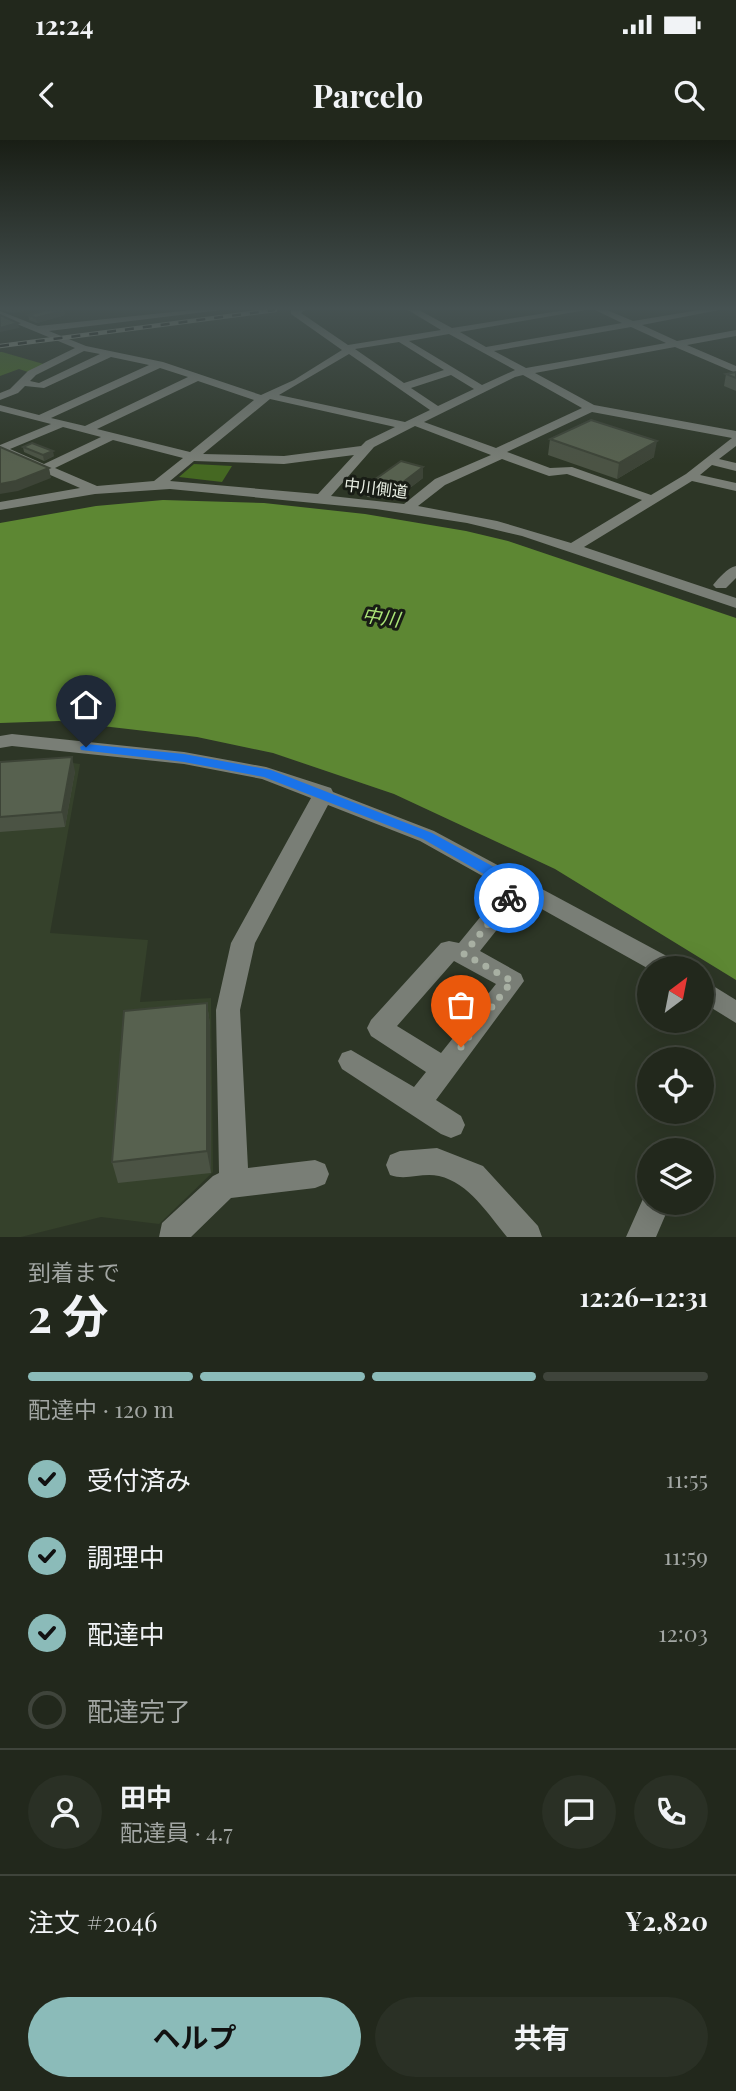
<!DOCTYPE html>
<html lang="ja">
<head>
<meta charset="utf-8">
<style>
  :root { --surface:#22281c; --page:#2a3025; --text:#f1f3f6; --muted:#a2a6a3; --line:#3f443b; --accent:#8bbbb9 }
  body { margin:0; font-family:"Playfair Display","Noto Sans JP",serif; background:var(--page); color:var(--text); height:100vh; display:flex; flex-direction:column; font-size:26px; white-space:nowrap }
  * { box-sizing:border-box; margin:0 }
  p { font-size:23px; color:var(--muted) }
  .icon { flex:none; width:38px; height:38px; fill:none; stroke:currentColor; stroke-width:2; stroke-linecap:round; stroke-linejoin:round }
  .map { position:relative; height:1097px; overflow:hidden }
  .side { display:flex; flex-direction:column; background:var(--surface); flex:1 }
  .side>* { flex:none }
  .needle { width:46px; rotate:32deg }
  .tools { position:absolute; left:637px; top:816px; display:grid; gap:14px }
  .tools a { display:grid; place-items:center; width:77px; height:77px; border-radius:50%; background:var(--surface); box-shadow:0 7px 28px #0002,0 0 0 2px var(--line); font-size:35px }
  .pin { position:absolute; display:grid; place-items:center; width:60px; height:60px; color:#fff; margin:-72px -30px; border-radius:50% 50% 50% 0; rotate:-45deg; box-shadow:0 0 7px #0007 }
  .pin .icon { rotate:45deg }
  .courier { position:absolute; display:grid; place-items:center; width:70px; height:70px; margin:-35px; border:5px solid #1a73e8; border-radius:50%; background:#fff; color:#222; box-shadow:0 2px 9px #0007 }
  .head em { font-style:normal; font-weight:700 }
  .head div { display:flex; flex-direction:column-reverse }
  .head { display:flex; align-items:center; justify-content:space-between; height:119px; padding:0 28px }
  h1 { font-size:46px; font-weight:700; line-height:52px }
  .bar { display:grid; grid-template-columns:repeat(4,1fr); gap:10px 7px; align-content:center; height:84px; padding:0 28px }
  .bar i { height:9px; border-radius:5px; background:var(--line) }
  .bar .current { background:var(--accent) }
  .bar p { grid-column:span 4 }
  .line { display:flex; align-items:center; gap:18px; padding:0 28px; border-top:2px solid var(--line) }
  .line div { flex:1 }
  .round { display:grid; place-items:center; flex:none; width:74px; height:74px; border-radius:37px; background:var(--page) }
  ol { padding:0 28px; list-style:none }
  li { display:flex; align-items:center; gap:21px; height:77px }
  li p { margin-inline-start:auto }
  li .icon { padding:7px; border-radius:50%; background:var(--accent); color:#111; stroke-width:4 }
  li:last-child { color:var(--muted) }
  li i { width:38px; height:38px; border:4px solid var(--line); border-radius:50% }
  .primary-button { display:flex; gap:14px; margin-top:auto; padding:14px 28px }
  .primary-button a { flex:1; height:80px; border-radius:42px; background:var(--accent); color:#111; font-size:28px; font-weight:700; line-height:80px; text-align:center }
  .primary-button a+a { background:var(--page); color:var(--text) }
  .status { display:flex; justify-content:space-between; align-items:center; height:49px; padding:0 35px; background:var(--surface); direction:ltr }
  .status svg { height:19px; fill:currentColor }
  header { display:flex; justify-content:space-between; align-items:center; height:91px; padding:0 28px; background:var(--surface); font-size:32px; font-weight:700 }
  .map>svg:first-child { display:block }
  .built { fill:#35412b }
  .green { fill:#456822 }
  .water { fill:#5d8733 }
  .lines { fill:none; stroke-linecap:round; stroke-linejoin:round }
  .minor { fill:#797e76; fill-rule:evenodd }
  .rail-casing { stroke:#8e9588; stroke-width:4.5 }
  .rail { stroke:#181c15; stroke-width:2.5; stroke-dasharray:9; stroke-linecap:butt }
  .wall { fill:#4b5344 }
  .shaded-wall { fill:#3d4437 }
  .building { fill:#57614f; stroke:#3d4437; stroke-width:2 }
  .route { fill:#1a73e8 }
  .done { stroke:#a8b0a3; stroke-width:7; stroke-dasharray:0 12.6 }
  .labels { text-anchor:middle; stroke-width:6; stroke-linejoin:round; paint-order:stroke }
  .far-street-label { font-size:16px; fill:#ebf1e6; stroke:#181c15 }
  .water-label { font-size:19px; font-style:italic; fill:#ace778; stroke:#181c15 }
</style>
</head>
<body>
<div class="status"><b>12:24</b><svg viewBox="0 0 49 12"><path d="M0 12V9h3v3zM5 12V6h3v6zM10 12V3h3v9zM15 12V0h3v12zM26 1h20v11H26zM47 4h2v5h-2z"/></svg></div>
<header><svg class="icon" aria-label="back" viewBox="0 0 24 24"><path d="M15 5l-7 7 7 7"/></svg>Parcelo<svg class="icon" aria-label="search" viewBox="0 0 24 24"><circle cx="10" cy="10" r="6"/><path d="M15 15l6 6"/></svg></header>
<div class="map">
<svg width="736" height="1097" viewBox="0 0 736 1097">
  <rect width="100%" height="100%" fill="#2d3626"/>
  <polygon class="built" points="60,621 80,624 50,793 148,800 140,862 211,858 213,1032 159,1084 101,1077 21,1097 0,1097 0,622"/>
  <g class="green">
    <polygon points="0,212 2,212 47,225 28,232 19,229 0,236"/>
    <polygon points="194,324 232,326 222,342 179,337"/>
  </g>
  <polygon class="water" points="163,360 264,363 365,374 466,391 508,401 736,478 736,840 555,729 394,654 273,613 197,597 59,581 0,583 0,383 96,366"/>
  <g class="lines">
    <g class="minor">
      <path d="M192,170H221L49,191L86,206L163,222L261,255L294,240L342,210L291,174V170H305L301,173L348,205L441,190L408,170H419L452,188L565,170H586L460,192L486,207L622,183L595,170H607L633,181L699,170H719L642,185L677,201L736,190V196L687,205L736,226V233L675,207L535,233L594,265L736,291V306L719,319L736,323V331L712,325L700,335L736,343V351L692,341L584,407L736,458V468L522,396L467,383L376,369L170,349L95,354L0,370V362L80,348L0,313V305L51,284L0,271V265L39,275L149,225L111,217L44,248L25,246L18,253L0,260V253L10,249L28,231L75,208L0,177V171L38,186ZM631,187L666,203L526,228L494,211ZM449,194L515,230L482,245L409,201ZM399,202L444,230L404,243L355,209ZM84,211L100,214L39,243L30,241L36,235ZM349,214L430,270L405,282L279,255ZM160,228L188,237L85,286L51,278ZM451,235L474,249L438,266L411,248ZM523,235L582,268L496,308L424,282L515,237ZM198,241L254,260L190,312L97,289ZM270,259L395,287L366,301L361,306L284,316L203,314ZM592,272L732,298L686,334L651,355L572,327L550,328L507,312ZM415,286L491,315L435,339L404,364L331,356L374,307ZM63,287L101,297L44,324L10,309ZM113,300L183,318L154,341L97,346L55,328ZM354,315L318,354L170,341L194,321L284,324ZM502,319L549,336L567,334L642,360L571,403L497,381L418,366L445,345Z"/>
      <path d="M736,426V438L726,448H716L713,445C719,438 727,428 736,426Z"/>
      <path d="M12,594L184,612L266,627L331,648L333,652L434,691L676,821L680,828L649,829L522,758L480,811L521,834L524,841L436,960L461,976L465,985L461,994L451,998L441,994L342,929L338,921L342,913L351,910L414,947L426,932L371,896L367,888L371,880L441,803L449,801L459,803L504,748L420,701L328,665L255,803L240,870L248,1028L315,1020L325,1024L329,1034L325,1044L315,1048L231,1058L191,1097H159L162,1083L213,1036L219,1033L216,870L231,803L311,658L262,639L184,624L12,606L0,608V596ZM454,821L496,844L441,913L397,886Z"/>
      <polygon points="702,839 736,860 736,883 702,862"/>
      <path d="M437,1008L483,1026L538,1086L542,1097H507C488,1074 469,1043 439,1036C422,1032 407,1041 390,1035L386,1025L390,1015L400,1011Z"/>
      <polygon points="649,1050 649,1062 671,1062 656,1097 626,1097 646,1052"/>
    </g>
    <defs>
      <polyline id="rail" points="0,206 275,170"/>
    </defs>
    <use href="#rail" class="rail-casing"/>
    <use href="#rail" class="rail"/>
  </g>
  <g class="wall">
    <polygon points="0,170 26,170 12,173"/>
    <polygon points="65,170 65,175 37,183 29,180 28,175"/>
    <polygon points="736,232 736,251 724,246 726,234"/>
    <polygon points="550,299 654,317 617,339 548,315"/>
    <polygon points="23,307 54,316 44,321 24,312"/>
    <polygon points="423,338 394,360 367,357 367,345"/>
    <polygon points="0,622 75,631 65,687 0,692"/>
    <polygon points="207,863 210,885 211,1033 118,1043 112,1022"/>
  </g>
  <g class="shaded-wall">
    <polygon points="12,170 26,170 12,173"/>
    <polygon points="65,170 65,175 37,183 36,178"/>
    <polygon points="18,183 19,188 0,192 0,188"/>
    <polygon points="657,301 654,317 617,339 619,323"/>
    <polygon points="53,311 54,316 44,321 43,315"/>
    <polygon points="423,327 423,338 394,360 394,349"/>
    <polygon points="49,328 51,338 18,351 0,354 0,344"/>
    <polygon points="72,617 75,631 65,687 62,672"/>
    <polygon points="207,863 210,885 211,1033 207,1011"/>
  </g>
  <g class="building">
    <polygon points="47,170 65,170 36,178 28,175"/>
    <polygon points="0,175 18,183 0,188"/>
    <polygon points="736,232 736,238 726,234"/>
    <polygon points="591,280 657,301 619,323 550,299"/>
    <polygon points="32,303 53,311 43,315 23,307"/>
    <polygon points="0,307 49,328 16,341 0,344"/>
    <polygon points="401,321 423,327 394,349 367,345"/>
    <polygon points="72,617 62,672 0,677 0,622"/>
    <polygon points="207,863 207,1011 112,1022 124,871"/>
  </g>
  <linearGradient id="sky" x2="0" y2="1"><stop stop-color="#191e15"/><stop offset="0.52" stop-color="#465252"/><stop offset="1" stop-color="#465252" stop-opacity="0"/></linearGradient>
  <rect width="736" height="324" fill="url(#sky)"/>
  <polygon class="route" points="86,604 184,614 271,630 432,693 523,743 525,747 514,762 504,762 502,758 508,748 423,699 264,637 184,622 81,610 80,607"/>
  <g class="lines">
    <polyline class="done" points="461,907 512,841 464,814 509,758"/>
  </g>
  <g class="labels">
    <g class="far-street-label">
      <text transform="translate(376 348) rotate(7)" y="6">中川側道</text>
    </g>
    <g class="water-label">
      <text transform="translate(381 477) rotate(8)" y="7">中川</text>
    </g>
  </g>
</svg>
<div class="tools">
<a><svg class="needle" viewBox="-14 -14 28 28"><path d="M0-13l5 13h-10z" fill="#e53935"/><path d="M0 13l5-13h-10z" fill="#a2a6a3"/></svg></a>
<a><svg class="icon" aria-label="locate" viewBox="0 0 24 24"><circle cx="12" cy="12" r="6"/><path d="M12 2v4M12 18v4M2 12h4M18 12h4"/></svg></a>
<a><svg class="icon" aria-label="layers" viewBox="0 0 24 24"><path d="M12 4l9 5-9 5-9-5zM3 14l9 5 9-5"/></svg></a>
</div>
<div class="pin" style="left:461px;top:907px;background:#ea580c"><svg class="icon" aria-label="bag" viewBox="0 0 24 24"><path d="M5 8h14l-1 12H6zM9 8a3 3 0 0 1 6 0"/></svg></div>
<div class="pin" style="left:86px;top:607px;background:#1f2937"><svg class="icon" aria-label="home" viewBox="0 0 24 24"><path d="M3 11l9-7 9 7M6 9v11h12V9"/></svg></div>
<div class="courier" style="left:509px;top:758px"><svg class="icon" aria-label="bike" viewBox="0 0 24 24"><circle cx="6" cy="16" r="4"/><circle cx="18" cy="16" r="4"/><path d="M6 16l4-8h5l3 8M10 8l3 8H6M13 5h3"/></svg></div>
</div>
<section class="side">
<div class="head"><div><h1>2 分</h1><p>到着まで</p></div><em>12:26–12:31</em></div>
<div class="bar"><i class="current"></i><i class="current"></i><i class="current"></i><i></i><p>配達中 · 120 m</p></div>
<ol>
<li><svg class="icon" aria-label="check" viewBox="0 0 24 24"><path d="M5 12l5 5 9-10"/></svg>受付済み<p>11:55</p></li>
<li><svg class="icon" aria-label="check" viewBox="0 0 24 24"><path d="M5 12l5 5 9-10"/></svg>調理中<p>11:59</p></li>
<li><svg class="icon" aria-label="check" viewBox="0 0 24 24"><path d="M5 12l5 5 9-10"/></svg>配達中<p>12:03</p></li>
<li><i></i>配達完了</li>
</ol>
<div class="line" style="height:126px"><a class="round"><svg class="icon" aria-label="person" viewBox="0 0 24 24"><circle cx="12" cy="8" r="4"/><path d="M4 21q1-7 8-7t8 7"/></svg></a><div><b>田中</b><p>配達員 · 4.7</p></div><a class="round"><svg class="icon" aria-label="chat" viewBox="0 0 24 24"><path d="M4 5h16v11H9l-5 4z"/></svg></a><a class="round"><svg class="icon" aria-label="phone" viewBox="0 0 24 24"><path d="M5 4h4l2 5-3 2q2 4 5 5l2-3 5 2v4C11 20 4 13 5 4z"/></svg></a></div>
<div class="line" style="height:91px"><div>注文 #2046</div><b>¥2,820</b></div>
<div class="primary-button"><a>ヘルプ</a><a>共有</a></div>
</section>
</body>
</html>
